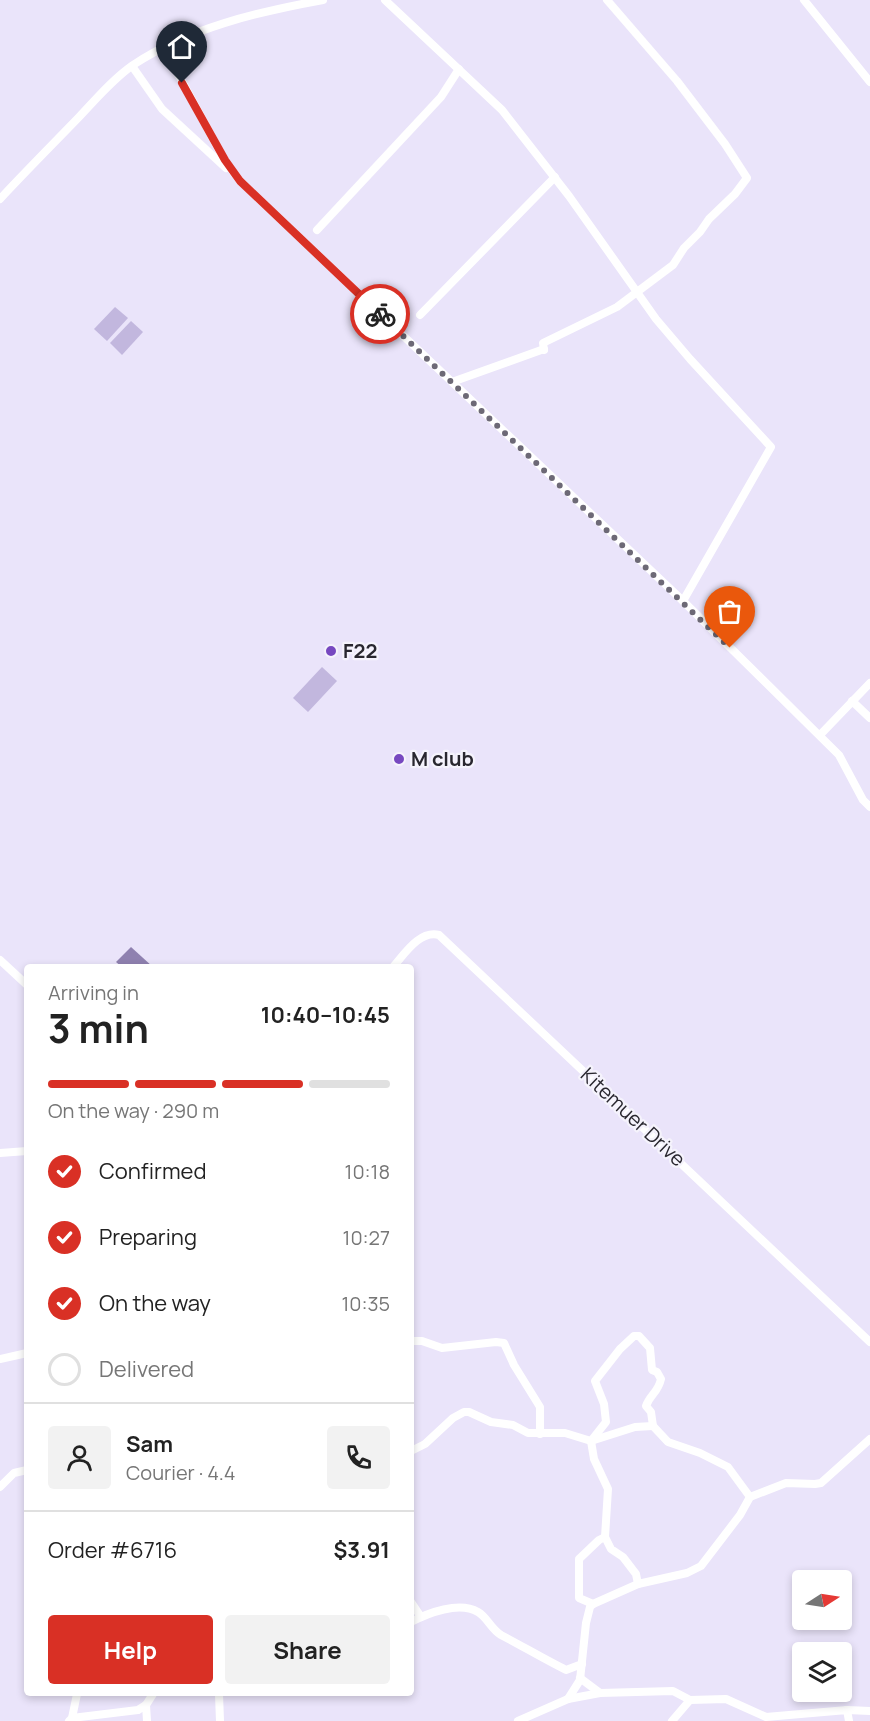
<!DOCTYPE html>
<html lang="en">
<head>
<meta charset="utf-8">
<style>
  :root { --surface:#fff; --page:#f2f2f2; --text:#222; --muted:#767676; --line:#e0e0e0; --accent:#d93025 }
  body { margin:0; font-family:Manrope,sans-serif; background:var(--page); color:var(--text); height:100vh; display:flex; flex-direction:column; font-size:22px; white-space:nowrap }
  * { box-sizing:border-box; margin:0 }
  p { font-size:20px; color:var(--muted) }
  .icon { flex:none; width:33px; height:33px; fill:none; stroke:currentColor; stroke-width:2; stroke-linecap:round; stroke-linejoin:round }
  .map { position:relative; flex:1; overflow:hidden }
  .details { position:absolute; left:24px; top:964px; width:390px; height:732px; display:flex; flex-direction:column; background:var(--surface); border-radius:6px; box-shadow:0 3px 9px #0003 }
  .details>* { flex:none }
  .needle { width:39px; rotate:78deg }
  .tools { position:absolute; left:792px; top:1570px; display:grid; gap:12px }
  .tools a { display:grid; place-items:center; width:60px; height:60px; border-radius:6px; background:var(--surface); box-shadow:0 3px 9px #0003; font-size:30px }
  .pin { position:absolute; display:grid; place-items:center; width:51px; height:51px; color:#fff; margin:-62px -26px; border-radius:50% 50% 50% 0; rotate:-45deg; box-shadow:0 0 6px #0007 }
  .pin .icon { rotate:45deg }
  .courier { position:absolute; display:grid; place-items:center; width:60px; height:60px; margin:-30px; border:4px solid #d93025; border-radius:50%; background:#fff; color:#222; box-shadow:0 2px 8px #0007 }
  .headline em { font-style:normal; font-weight:700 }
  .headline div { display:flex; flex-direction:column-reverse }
  .headline { display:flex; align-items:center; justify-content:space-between; height:102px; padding:0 24px }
  h1 { font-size:39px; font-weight:700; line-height:45px }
  .bar { display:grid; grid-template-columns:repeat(4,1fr); gap:9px 6px; align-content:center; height:72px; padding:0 24px }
  .bar i { height:8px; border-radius:4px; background:var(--line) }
  .bar .selected { background:var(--accent) }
  .bar p { grid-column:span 4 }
  .line { display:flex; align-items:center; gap:15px; padding:0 24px; border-top:2px solid var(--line) }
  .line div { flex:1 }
  .round { display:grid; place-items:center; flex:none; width:63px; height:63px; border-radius:6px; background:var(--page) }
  ol { padding:0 24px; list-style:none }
  li { display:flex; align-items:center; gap:18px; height:66px }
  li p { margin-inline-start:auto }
  li .icon { padding:6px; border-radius:50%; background:var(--accent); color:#fff; stroke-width:4 }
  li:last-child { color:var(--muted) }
  li i { width:33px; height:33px; border:3px solid var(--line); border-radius:50% }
  .action { display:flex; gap:12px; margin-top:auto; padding:12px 24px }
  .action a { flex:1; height:69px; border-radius:6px; background:var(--accent); color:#fff; font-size:24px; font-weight:700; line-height:69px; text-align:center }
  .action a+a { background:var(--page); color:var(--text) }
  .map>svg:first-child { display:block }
  .green { fill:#c2b7de }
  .water { fill:#8f81b0 }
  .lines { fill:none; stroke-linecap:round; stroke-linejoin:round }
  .minor { stroke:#fff; stroke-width:8 }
  .done { stroke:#6d6976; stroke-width:6; stroke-dasharray:0 10.8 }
  .route { stroke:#d93025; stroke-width:8 }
  .poi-dot { fill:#7748c0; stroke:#f5f3fc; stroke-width:2 }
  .labels { text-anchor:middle; stroke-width:4.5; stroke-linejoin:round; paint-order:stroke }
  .poi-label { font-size:20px; font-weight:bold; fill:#29272f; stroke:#f5f3fc; text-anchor:start }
  .street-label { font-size:20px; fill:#29272f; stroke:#f5f3fc }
</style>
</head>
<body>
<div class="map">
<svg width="870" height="1721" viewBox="0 0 870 1721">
  <rect width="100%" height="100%" fill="#eae4fa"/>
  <g class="green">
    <polygon points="115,307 128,318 107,341 94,329"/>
    <polygon points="131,321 143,332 122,355 110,343"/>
    <polygon points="322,667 337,681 308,712 293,698"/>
  </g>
  <polygon class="water" points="131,947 153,967 122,967 116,962"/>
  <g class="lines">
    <g class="minor">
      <polyline points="385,0 502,110 569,196 656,319 690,359 771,447 683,601"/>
      <polyline points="804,0 870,82"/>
      <polyline points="164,48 225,161 240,181 683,601 839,755 863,800 870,807"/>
      <polyline points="132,66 162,109 226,168"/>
      <path d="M0,199C26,171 53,144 80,116C96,99 113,79 133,65C189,28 257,12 323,0"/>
      <polyline points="317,230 441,97 459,69"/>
      <polyline points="420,315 555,177"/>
      <polyline points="544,350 543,343 617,307 673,265 684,248 700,232 709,219 735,194 747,178 725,144 677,81 607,0"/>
      <polyline points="452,382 544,349"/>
      <polyline points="852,701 870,718"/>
      <polyline points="820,735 870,683"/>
      <polyline points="0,960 27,985"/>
      <path d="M392,968C404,955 419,930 439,935L870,1342"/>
      <polyline points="0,1153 27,1151"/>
      <polyline points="411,1341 422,1341 442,1348 496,1342 504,1343 514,1365 540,1407 540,1434"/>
      <polyline points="0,1359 27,1353"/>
      <polyline points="411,1451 425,1444 453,1418 464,1412 469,1412 491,1422 513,1425 528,1433 565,1433 591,1441 635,1427 653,1426"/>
      <polyline points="0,1487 14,1473 27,1470"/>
      <path d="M638,1584L636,1574L623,1557L611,1549L605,1537L608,1489L594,1459L591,1441L606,1422L604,1404L595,1381L620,1349L634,1336H639L650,1348L652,1370L657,1372L661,1379C658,1393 650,1394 646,1406L651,1412L653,1426L668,1442L700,1453L728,1467L750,1497"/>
      <polyline points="411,1602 421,1617"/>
      <polyline points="593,1604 579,1598 579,1559 599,1540 605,1537"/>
      <path d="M411,1622C428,1613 459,1601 478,1612C487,1617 491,1629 501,1635C522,1646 544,1659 566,1670L582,1664"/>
      <polyline points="580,1678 600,1693 673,1691 690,1700"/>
      <polyline points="219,1694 220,1721"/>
      <polyline points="568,1699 600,1693"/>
      <polyline points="146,1705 147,1721"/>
      <polyline points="847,1710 870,1711"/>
      <polyline points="72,1718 77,1694"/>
      <polyline points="69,1721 72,1718 138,1710 146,1705 153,1694"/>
      <polyline points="518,1721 568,1699 580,1680 586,1623 590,1607 593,1604 638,1584 687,1573 701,1566 740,1515 750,1497 786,1483 815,1484 821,1483 870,1439"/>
      <polyline points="672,1721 690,1700 726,1699 766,1717 847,1710 849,1721"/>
    </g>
  </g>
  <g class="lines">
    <polyline class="done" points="380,314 730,648"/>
    <polyline class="route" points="182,83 225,160 240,181 380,314"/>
  </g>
  <g class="poi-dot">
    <circle cx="331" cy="651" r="6"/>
    <circle cx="399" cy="759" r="6"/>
  </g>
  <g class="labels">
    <g class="poi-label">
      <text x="343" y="658">F22</text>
      <text x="411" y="766">M club</text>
    </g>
    <g class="street-label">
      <text transform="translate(633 1117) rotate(43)" y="7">Kitemuer Drive</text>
    </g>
  </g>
</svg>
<div class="tools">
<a><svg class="needle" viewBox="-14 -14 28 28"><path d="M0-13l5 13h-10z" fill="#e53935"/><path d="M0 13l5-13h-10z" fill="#767676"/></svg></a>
<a><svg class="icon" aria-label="layers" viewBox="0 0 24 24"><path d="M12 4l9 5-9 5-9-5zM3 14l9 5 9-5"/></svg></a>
</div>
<div class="pin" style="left:730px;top:648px;background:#ea580c"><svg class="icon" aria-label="bag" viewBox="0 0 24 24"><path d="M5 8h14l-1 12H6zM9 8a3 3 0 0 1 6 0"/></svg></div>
<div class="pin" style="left:182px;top:83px;background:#1f2937"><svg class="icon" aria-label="home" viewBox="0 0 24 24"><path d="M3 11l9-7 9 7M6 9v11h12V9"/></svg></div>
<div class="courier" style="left:380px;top:314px"><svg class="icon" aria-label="bike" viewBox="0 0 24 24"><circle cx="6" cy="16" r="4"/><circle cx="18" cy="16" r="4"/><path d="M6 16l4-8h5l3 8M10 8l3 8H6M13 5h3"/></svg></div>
<section class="details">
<div class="headline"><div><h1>3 min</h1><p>Arriving in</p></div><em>10:40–10:45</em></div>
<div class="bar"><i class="selected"></i><i class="selected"></i><i class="selected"></i><i></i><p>On the way · 290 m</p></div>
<ol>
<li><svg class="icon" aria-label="check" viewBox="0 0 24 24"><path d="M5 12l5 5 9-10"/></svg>Confirmed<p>10:18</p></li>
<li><svg class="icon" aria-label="check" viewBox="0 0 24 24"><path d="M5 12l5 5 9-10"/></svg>Preparing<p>10:27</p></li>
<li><svg class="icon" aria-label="check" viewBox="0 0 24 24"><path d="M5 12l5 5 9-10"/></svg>On the way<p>10:35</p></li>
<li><i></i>Delivered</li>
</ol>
<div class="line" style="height:108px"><a class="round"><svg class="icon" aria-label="person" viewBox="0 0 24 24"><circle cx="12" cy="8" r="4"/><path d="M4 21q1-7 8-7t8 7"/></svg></a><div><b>Sam</b><p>Courier · 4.4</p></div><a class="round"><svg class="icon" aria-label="phone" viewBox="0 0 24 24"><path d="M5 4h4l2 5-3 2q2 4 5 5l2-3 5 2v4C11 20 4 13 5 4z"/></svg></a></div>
<div class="line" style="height:78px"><div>Order #6716</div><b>$3.91</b></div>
<div class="action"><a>Help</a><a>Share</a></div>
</section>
</div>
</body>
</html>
